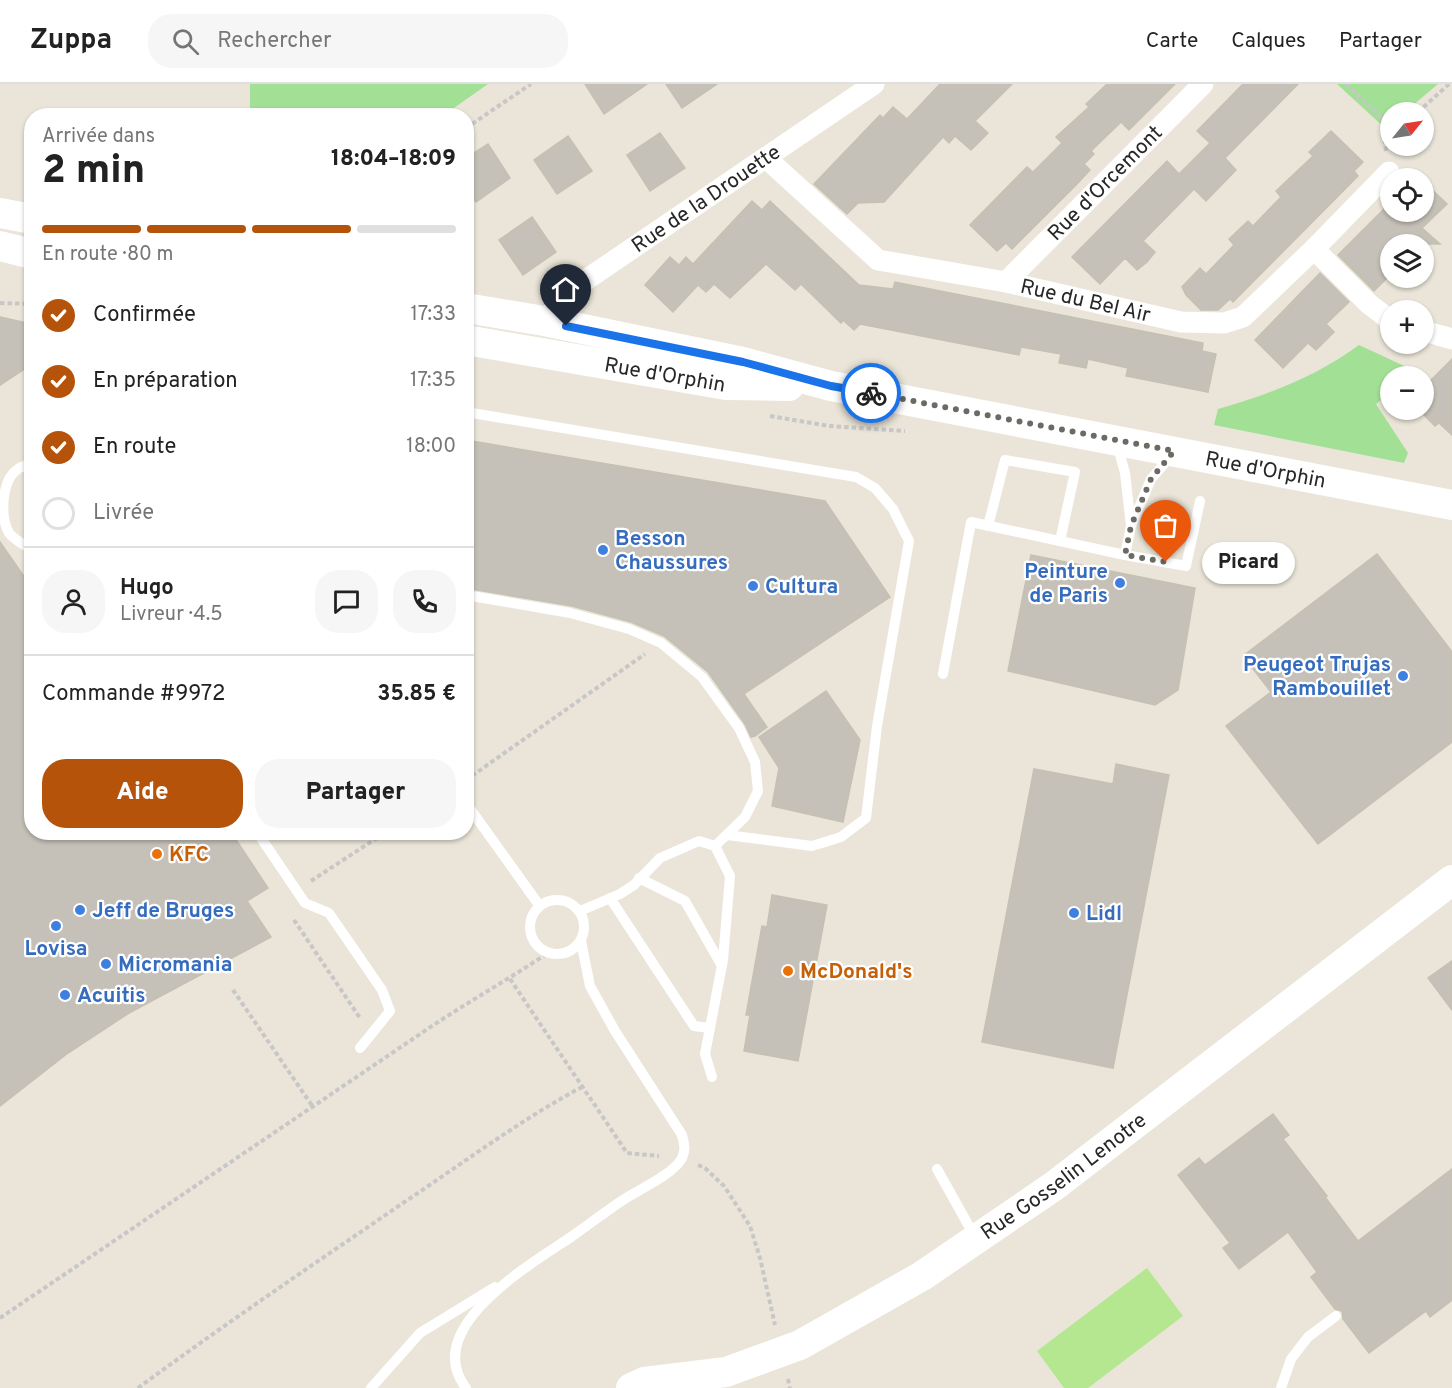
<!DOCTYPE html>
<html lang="fr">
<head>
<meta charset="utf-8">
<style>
  :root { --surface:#fff; --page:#f6f6f6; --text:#222; --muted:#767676; --line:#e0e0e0; --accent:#b45309 }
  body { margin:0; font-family:Overpass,sans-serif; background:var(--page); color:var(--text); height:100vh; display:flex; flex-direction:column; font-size:22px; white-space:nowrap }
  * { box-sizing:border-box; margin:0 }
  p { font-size:20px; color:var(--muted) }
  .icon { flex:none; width:33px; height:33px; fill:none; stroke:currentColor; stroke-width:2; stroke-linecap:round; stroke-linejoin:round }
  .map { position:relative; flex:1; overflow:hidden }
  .details { position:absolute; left:24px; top:24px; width:450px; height:732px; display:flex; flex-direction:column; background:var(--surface); border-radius:24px; box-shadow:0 2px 4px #0004 }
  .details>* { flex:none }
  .needle { width:39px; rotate:60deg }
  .tools { position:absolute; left:1380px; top:18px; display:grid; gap:12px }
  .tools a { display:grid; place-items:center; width:54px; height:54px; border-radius:50%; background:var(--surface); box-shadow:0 2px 4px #0004; font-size:30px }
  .pin { position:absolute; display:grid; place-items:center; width:51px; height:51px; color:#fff; margin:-62px -26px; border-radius:50% 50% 50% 0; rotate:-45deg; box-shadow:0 0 6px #0007 }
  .pin .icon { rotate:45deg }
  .courier { position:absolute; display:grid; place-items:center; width:60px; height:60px; margin:-30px; border:4px solid #1a73e8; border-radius:50%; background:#fff; color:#222; box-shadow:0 2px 8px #0007 }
  .bubble { position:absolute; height:42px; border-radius:21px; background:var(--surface); box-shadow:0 2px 4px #0004; font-size:20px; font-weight:800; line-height:42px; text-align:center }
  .head em { font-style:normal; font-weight:800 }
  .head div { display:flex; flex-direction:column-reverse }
  .head { display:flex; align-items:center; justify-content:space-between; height:102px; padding:0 18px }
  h1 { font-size:39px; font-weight:800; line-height:45px }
  .bar { display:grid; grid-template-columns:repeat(4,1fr); gap:9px 6px; align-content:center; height:72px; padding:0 18px }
  .bar i { height:8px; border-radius:4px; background:var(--line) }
  .bar .current { background:var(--accent) }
  .bar p { grid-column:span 4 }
  .line { display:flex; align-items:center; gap:15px; padding:0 18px; border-top:2px solid var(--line) }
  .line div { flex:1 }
  .round { display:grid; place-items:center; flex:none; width:63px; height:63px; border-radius:24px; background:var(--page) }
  ol { padding:0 18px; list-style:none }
  li { display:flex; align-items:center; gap:18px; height:66px }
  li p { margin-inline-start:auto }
  li .icon { padding:6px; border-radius:50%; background:var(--accent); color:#fff; stroke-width:4 }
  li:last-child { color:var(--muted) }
  li i { width:33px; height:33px; border:3px solid var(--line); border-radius:50% }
  .button { display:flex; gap:12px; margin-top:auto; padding:12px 18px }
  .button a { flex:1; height:69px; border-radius:24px; background:var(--accent); color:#fff; font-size:24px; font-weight:800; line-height:69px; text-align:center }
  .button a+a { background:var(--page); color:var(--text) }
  header { display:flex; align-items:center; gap:36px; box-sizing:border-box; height:84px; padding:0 30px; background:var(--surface); border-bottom:2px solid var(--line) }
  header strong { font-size:28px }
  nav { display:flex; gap:33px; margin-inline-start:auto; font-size:21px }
  .search { width:420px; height:54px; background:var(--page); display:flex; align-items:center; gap:15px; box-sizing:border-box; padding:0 21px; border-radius:24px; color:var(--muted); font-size:22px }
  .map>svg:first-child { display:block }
  .green { fill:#a2e095 }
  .pitch { fill:#b4e790 }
  .building { fill:#c5c1b8; stroke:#c4c1b2; stroke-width:1.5 }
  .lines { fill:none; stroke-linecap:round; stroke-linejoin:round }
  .path { stroke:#c7c7c7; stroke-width:4; stroke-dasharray:4.5 3; stroke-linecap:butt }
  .lane { stroke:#fff; stroke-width:10 }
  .street { stroke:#fff; stroke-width:21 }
  .secondary { stroke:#fff; stroke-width:30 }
  .done { stroke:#6b6a65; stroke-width:6; stroke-dasharray:0 10.8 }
  .route { stroke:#1a73e8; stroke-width:8 }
  .shop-dot { fill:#3f7fe0; stroke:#fff; stroke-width:2 }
  .food-dot { fill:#e8710a; stroke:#fff; stroke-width:2 }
  .labels { text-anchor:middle; stroke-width:4.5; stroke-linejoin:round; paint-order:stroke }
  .street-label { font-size:21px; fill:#272727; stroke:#fff }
  .shop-label { font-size:21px; font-weight:bold; fill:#366cbe; stroke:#fff; text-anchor:start }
  .food-label { font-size:21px; font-weight:bold; fill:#c56008; stroke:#fff; text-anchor:start }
</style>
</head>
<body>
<header>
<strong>Zuppa</strong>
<div class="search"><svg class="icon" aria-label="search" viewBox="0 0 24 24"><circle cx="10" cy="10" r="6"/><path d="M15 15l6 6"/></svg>Rechercher</div>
<nav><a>Carte</a><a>Calques</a><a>Partager</a></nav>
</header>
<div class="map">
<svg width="1452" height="1304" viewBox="0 0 1452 1304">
  <rect width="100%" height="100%" fill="#eae5d8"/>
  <g class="green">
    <polygon points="250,0 488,0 444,31 250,32"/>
    <polygon points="1337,0 1438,0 1405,28 1390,28 1390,42 1386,45"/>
    <path d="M1359,261L1415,287L1409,292H1390V309L1376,320L1408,369L1404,379L1214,341L1218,325C1268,311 1317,292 1359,261Z"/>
  </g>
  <polygon class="pitch" points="1147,1184 1183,1232 1088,1304 1064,1304 1037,1267"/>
  <g class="building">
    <polygon points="585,0 647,0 604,30"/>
    <polygon points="666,0 717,0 682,24"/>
    <polygon points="940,0 1012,0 975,37 988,49 971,66 955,52 949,59 943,53 884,118 858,119 847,130 814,100 880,31 883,34 893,23 907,35"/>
    <polygon points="1107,0 1175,0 1129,46 1121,38 1091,67 1094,70 1084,80 1090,86 1076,101 1012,165 1006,159 997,167 970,141 1027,83 1033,88 1062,59 1056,53 1089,23 1086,20"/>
    <polygon points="1243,0 1298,0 1225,74 1236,86 1206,117 1194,105 1143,157 1155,168 1147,178 1137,186 1125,174 1100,200 1072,173 1167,77 1179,90 1210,59 1197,47"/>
    <polygon points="1331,47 1363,78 1354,87 1358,92 1233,218 1230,215 1218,226 1201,226 1186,211 1182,203 1200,184 1206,190 1234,161 1229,155 1248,137 1253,142 1281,113 1276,107 1313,72 1309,68"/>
    <polygon points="660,49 685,84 650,107 627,71"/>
    <polygon points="568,52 592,87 557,110 534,76"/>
    <polygon points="488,60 510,94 476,118 466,105 466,74"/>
    <polygon points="1424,98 1447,120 1422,144 1440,160 1390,160 1390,191 1374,207 1338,171 1390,119 1390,128 1424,128"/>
    <polygon points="752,117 762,126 770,117 859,201 893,205 895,198 1203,259 1202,267 1216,270 1208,308 1126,292 1128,284 1088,275 1086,284 1059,279 1061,270 1021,263 1019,271 860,240 854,246 843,236 841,239 801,200 795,206 766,180 730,214 714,200 706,208 698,201 673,228 645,201 670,173 679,181 686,173 693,180"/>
    <polygon points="532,133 556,168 523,191 499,156"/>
    <polygon points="1320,189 1349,218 1326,240 1334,248 1316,266 1308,259 1283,284 1255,256"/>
    <polygon points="0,233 32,240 32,280 0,301"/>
    <polygon points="1452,275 1452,351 1439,339 1435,342 1424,331 1424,303"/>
    <polygon points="466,356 825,417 890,513 744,610 767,643 755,652 751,653 745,640 708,588 664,552 631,538 572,522 466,504"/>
    <polygon points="0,458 32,504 32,748 231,748 268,804 247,817 271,853 129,929 68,969 0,1022"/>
    <polygon points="1377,470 1452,568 1452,658 1318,760 1226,642 1271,608 1243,572"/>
    <polygon points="1031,471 1195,504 1178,606 1155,621 1008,587"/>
    <polygon points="826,607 860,656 843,738 772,722 779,684 759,653"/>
    <polygon points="1116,680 1169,691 1113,984 982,958 1034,685 1113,700"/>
    <polygon points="772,811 827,821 798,977 744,967 750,931 746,931 762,842 767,843"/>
    <polygon points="1452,877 1452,926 1428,894"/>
    <polygon points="1273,1030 1289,1051 1283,1055 1327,1112 1325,1113 1358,1157 1452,1085 1452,1216 1430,1233 1426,1227 1369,1269 1343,1235 1342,1227 1335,1225 1311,1193 1317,1188 1288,1148 1239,1185 1223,1164 1230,1159 1178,1091 1199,1074 1205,1081"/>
  </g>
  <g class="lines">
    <g class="path">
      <polyline points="1346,0 1390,42"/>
      <polyline points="1418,28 1449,0"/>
      <polyline points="466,44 531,0"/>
      <polyline points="1386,67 1385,58 1390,53"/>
      <polyline points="0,219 32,220"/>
      <polyline points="770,332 829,342 905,347"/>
      <polyline points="466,696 645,570"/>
      <polyline points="311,797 386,748"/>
      <polyline points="294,836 360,934"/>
      <polyline points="510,895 627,1069 659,1072"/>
      <polyline points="233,906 313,1023"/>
      <polyline points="698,1081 705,1084 724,1102 750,1142 760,1174 775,1241"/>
      <path d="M0,1234L429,944C468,918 509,895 548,869"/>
      <polyline points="788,1295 790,1304"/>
      <path d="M138,1304C225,1240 314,1180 403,1119C462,1080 520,1036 582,1003"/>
    </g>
    <g class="lane">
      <polyline points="466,328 856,393 875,404 893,425 909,457 877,642 866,734 841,753 812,762 727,751"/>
      <polyline points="1117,360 1125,389 1131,442 1151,395 1172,371"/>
      <path d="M32,379C28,381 22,382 18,385C1,396 0,433 9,449C14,456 25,461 32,466"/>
      <polyline points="988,442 1005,376 1075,388 1060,457"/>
      <polyline points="1125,471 1186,482 1200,417"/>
      <polyline points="466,511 570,529 629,545 661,559 702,593 739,644 755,678 758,707 745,733 715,762"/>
      <polyline points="943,590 971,438 1125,471 1131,442"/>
      <polyline points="466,719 539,821"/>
      <polyline points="257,748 305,819 329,829 382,906 390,927 360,964"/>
      <polyline points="639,794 685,817 722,882"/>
      <polyline points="610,814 694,942 709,944"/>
      <circle cx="557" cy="843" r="27"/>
      <polyline points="580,827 620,810 634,801 660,774 699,757 715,762 730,792 723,876 705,970 712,993"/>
      <polyline points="937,1085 975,1153"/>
      <polyline points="371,1304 420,1249 495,1203"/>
      <path d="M466,1304C420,1244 531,1180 571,1153C588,1141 605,1128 623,1116C639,1105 673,1091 682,1074C686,1066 684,1059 682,1051L615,947L590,902L581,857"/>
      <polyline points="1281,1304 1291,1275 1308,1253 1336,1232"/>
    </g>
    <g class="street">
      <path id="s1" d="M766,74L878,176L1006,198L1181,238L1224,239L1243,233L1314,165L1389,88"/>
      <polyline points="1314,165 1369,220 1390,236"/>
      <path id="s2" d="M1006,198L1203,0"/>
      <path id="s3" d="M544,237L574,204L874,0"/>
      <polyline points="1424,247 1452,255"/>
    </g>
    <g class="secondary">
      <polyline points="0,129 32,135"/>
      <polyline points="0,162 32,170"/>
      <path id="s4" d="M466,224L544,237L743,278L831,302L1452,421"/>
      <path id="s5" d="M466,256L726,301L789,302"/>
      <path id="s6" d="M631,1304L644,1298L726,1288L800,1261L922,1192L1054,1102L1452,796"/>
    </g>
  </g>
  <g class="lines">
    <polyline class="done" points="871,309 1174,367 1151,395 1131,442 1125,471 1166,478"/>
    <polyline class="route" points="566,242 743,278 831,302 871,309"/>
  </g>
  <g class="shop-dot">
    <circle cx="603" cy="466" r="6"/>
    <circle cx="1120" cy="499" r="6"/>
    <circle cx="753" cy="502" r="6"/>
    <circle cx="1403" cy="592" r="6"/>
    <circle cx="80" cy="826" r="6"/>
    <circle cx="1074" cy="829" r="6"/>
    <circle cx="56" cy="842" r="6"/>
    <circle cx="106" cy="880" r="6"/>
    <circle cx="65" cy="911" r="6"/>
  </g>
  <g class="food-dot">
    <circle cx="157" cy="770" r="6"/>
    <circle cx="788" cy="887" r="6"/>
  </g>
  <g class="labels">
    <g class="street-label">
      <text dy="7" stroke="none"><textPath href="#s2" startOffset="140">Rue d'Orcemont</textPath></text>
      <text dy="7" stroke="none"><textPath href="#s3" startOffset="204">Rue de la Drouette</textPath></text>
      <text dy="7" stroke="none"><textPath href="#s1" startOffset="363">Rue du Bel Air</textPath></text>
      <text dy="7" stroke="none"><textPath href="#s5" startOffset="202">Rue d'Orphin</textPath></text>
      <text dy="7" stroke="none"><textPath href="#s4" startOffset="816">Rue d'Orphin</textPath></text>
      <text dy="7" stroke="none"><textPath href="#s6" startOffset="489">Rue Gosselin Lenotre</textPath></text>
    </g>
    <g class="shop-label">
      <text x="615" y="461">Besson<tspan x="615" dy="24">Chaussures</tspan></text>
      <text x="1108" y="494" text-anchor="end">Peinture<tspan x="1108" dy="24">de Paris</tspan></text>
      <text x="765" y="509">Cultura</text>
      <text x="1391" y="587" text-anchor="end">Peugeot Trujas<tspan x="1391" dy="24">Rambouillet</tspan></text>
      <text x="92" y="833">Jeff de Bruges</text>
      <text x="1086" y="836">Lidl</text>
      <text x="56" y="871" text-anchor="middle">Lovisa</text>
      <text x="118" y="887">Micromania</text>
      <text x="77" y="918">Acuitis</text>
    </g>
    <g class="food-label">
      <text x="169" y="777">KFC</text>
      <text x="800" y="894">McDonald's</text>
    </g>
  </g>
</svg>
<div class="tools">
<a><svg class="needle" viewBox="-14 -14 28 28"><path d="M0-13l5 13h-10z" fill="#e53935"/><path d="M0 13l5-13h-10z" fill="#767676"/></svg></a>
<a><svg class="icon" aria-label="locate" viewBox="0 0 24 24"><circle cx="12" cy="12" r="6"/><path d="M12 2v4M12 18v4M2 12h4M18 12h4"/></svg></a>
<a><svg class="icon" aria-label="layers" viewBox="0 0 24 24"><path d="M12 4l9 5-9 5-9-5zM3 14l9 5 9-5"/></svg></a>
<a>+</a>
<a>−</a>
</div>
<div class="pin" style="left:1166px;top:478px;background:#ea580c"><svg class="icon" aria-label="bag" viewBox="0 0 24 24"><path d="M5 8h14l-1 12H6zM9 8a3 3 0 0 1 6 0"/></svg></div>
<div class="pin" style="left:566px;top:242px;background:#1f2937"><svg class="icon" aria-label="home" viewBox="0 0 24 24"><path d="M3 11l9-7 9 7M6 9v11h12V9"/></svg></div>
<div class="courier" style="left:871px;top:309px"><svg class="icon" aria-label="bike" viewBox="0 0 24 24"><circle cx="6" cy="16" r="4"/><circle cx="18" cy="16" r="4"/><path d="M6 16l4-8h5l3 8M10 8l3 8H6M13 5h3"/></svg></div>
<div class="bubble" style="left:1202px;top:458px;width:93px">Picard</div>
<section class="details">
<div class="head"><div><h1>2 min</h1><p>Arrivée dans</p></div><em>18:04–18:09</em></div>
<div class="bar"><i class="current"></i><i class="current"></i><i class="current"></i><i></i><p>En route · 80 m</p></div>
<ol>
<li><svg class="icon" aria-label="check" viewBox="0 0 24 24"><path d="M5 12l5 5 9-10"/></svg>Confirmée<p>17:33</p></li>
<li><svg class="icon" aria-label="check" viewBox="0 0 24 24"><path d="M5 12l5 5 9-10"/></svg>En préparation<p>17:35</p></li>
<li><svg class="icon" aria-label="check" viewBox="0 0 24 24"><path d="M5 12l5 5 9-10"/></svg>En route<p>18:00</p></li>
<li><i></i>Livrée</li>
</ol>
<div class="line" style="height:108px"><a class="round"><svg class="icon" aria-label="person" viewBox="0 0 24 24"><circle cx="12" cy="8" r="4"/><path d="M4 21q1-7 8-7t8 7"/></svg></a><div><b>Hugo</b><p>Livreur · 4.5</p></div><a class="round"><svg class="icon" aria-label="chat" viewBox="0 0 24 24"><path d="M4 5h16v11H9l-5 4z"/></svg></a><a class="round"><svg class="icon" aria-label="phone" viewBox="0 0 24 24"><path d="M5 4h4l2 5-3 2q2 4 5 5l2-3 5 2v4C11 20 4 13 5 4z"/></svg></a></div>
<div class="line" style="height:78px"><div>Commande #9972</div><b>35.85 €</b></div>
<div class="button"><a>Aide</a><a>Partager</a></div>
</section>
</div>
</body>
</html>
